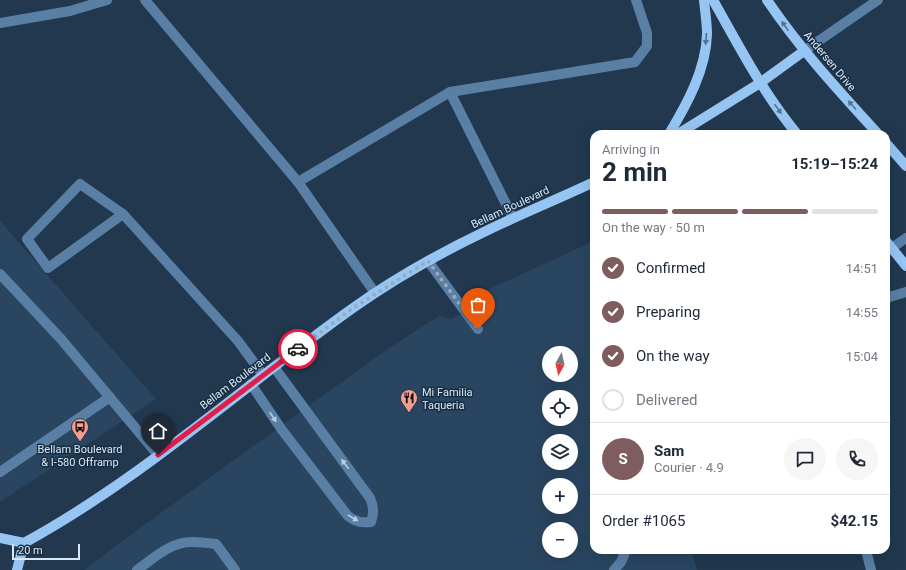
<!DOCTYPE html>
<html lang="en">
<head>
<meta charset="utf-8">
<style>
  :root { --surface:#fff; --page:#f6f6f7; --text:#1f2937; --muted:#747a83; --line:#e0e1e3; --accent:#7f5d5f }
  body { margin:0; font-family:Roboto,sans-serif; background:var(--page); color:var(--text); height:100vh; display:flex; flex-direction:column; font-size:15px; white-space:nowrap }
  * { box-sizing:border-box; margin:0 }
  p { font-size:13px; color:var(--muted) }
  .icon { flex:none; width:22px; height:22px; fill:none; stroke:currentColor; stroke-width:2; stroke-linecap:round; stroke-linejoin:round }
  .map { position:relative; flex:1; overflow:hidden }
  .side { position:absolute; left:590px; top:130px; width:300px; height:424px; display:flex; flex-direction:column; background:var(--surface); border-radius:12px; box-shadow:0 4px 16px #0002 }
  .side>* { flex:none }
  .needle { width:26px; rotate:188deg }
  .tools { position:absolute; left:542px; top:346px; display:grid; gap:8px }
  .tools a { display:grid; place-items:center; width:36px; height:36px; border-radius:50%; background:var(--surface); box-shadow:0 4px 16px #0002; font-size:20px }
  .scale { position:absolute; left:12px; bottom:10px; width:68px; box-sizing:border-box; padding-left:4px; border:2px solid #dae8f6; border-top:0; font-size:11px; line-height:14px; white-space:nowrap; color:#dae8f6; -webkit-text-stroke:3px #172e44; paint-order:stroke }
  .pin { position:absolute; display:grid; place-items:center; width:34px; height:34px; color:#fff; margin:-41px -17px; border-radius:50% 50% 50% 0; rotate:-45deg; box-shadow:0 0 4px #0007 }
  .pin .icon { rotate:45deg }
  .courier { position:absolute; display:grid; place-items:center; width:40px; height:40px; margin:-20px; border:3px solid #e11d48; border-radius:50%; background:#fff; color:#222; box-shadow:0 1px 5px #0007 }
  .summary em { font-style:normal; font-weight:700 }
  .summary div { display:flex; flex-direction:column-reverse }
  .summary { display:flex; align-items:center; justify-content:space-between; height:68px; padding:0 12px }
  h1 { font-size:26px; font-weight:700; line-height:30px }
  .bar { display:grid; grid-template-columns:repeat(4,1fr); gap:6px 4px; align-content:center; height:48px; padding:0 12px }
  .bar i { height:5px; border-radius:3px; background:var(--line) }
  .bar .active { background:var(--accent) }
  .bar p { grid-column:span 4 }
  .line { display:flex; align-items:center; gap:10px; padding:0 12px; border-top:1px solid var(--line) }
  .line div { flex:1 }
  .round { display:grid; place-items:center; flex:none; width:42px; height:42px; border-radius:21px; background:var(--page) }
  ol { padding:0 12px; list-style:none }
  li { display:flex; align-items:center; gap:12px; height:44px }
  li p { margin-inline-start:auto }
  li .icon { padding:4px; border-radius:50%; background:var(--accent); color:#fff; stroke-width:4 }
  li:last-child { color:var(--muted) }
  li i { width:22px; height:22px; border:2px solid var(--line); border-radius:50% }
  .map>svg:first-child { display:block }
  .built { fill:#294560; fill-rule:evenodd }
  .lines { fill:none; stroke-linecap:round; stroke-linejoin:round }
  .minor { stroke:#597fa5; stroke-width:10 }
  .major { stroke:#96c5f3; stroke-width:10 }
  .oneway { fill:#507293 }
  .oneway2 { fill:#bacee2 }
  .done { stroke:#99aabc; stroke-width:4; stroke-dasharray:0 7.2 }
  .route { stroke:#e11d48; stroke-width:5 }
  .labels { text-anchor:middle; stroke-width:3; stroke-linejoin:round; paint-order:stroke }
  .street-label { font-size:11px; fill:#dae8f6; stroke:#172e44 }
  .poi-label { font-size:11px; fill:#dae8f6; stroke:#172e44; text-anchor:start }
</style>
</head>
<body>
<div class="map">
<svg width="906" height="570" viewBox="0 0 906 570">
  <rect width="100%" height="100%" fill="#21384f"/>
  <g class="built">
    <polygon points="0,221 156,399 0,502"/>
    <path d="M594,241V550H691L697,570H85L111,549L386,350L439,316L451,319L481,303L485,291ZM549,353H571V375H549ZM549,397H571V419H549ZM549,441H571V463H549ZM549,485H571V507H549ZM549,529H571V551H549Z"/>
  </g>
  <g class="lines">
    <g class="minor">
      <polyline points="145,0 298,182 375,293"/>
      <polyline points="0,23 70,11 107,0"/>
      <polyline points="804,51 878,0"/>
      <polyline points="450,92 635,62 647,46 647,33 636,0"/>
      <polyline points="298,182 450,92 513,218"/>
      <polyline points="123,214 80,184 27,239 48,268 123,214 238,341 263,375"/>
      <polyline points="886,252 906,238"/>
      <polyline points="428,261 478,329"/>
      <polyline points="0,274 61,339 158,455"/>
      <polyline points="886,298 906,292"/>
      <path d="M251,384L282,430L348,516C356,522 361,523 371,522C374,513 374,507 370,498L274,367"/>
      <polyline points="0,472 110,397"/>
      <polyline points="866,550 871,570"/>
      <path d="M137,570C154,558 170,542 192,542C200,542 208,543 216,544L235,570"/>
      <polyline points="614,570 621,562 626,550"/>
    </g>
    <g class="major">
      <path d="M713,0C739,46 763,93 797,134"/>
      <path d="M767,0C800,49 839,91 878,134"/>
      <path d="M669,134C687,104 706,70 707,34C707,23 705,11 704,0"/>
      <polyline points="678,134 760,83 804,51"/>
      <polyline points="886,143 906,166"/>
      <polyline points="886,241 906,266"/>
      <path d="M0,538L24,543C143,478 243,386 353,308C395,278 440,253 486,231C521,214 558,199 594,182"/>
      <polyline points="17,570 24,543"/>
    </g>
  </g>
  <defs><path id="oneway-solid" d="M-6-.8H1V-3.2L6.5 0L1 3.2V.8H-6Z"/></defs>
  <g class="oneway">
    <use href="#oneway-solid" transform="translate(785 26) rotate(-126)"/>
    <use href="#oneway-solid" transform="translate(706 39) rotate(95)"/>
    <use href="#oneway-solid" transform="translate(852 105) rotate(-132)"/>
    <use href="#oneway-solid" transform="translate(778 109) rotate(54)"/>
  </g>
  <g class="oneway2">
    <use href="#oneway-solid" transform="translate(273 417) rotate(56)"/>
    <use href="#oneway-solid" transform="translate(345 464) rotate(-127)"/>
    <use href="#oneway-solid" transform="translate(353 518) rotate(31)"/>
  </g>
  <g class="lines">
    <polyline class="done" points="298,349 353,308 428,261 478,329"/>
    <polyline class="route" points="158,455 298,349"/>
  </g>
  <defs>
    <symbol id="restaurant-pin" viewBox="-11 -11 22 30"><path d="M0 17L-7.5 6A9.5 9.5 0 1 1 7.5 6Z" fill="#f59c90" stroke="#172e44"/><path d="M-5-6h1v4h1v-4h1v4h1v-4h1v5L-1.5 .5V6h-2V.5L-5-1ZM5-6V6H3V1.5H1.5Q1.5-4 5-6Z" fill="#111"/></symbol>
    <symbol id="bus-pin" viewBox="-11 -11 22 30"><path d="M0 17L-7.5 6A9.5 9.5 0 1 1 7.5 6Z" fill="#f59c90" stroke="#172e44"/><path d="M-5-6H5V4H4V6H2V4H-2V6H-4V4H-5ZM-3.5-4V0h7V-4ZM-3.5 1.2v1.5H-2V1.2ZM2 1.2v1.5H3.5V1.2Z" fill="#111"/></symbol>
  </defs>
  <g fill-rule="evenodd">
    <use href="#restaurant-pin" x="399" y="388" width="20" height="27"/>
    <use href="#bus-pin" x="70" y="417" width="20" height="27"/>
  </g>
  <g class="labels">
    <g class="street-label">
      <text transform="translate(830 61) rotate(50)" y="4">Andersen Drive</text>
      <text transform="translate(510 207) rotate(-25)" y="4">Bellam Boulevard</text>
      <text transform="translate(235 381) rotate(-37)" y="4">Bellam Boulevard</text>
    </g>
    <g class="poi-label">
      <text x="422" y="396">Mi Familia<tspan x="422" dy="13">Taqueria</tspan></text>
      <text x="80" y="453" text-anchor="middle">Bellam Boulevard<tspan x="80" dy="13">&amp; I-580 Offramp</tspan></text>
    </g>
  </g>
</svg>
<div class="tools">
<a><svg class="needle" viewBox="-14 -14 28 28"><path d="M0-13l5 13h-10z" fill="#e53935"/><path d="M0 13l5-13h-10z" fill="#747a83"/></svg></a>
<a><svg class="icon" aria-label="locate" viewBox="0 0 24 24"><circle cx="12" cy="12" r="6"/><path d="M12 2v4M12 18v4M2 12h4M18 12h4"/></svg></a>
<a><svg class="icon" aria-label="layers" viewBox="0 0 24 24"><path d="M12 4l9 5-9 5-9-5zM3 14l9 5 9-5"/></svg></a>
<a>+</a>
<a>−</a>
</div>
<div class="scale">20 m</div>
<div class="pin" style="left:478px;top:329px;background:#ea580c"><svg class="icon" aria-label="bag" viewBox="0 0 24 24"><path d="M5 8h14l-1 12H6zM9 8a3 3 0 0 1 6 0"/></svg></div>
<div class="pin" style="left:158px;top:455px;background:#1f2937"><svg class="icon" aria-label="home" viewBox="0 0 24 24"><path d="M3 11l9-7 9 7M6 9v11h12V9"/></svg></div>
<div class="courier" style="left:298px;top:349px"><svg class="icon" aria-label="car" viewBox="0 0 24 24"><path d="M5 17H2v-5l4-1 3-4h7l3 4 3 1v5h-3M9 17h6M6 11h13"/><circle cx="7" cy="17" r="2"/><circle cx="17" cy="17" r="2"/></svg></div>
<section class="side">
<div class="summary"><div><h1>2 min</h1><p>Arriving in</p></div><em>15:19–15:24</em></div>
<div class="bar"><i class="active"></i><i class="active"></i><i class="active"></i><i></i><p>On the way · 50 m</p></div>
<ol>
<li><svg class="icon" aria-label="check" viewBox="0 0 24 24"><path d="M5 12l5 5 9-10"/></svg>Confirmed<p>14:51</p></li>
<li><svg class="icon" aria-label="check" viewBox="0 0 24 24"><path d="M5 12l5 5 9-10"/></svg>Preparing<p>14:55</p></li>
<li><svg class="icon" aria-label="check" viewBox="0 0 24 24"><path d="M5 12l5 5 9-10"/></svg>On the way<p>15:04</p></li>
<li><i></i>Delivered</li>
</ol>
<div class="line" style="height:72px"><b class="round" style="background:var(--accent);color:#fff">S</b><div><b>Sam</b><p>Courier · 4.9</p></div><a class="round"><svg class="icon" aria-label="chat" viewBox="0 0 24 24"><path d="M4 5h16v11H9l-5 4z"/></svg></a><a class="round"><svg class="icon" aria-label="phone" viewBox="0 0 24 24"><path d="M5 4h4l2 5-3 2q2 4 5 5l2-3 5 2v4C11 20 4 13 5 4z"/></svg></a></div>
<div class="line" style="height:52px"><div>Order #1065</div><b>$42.15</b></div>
</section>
</div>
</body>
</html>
